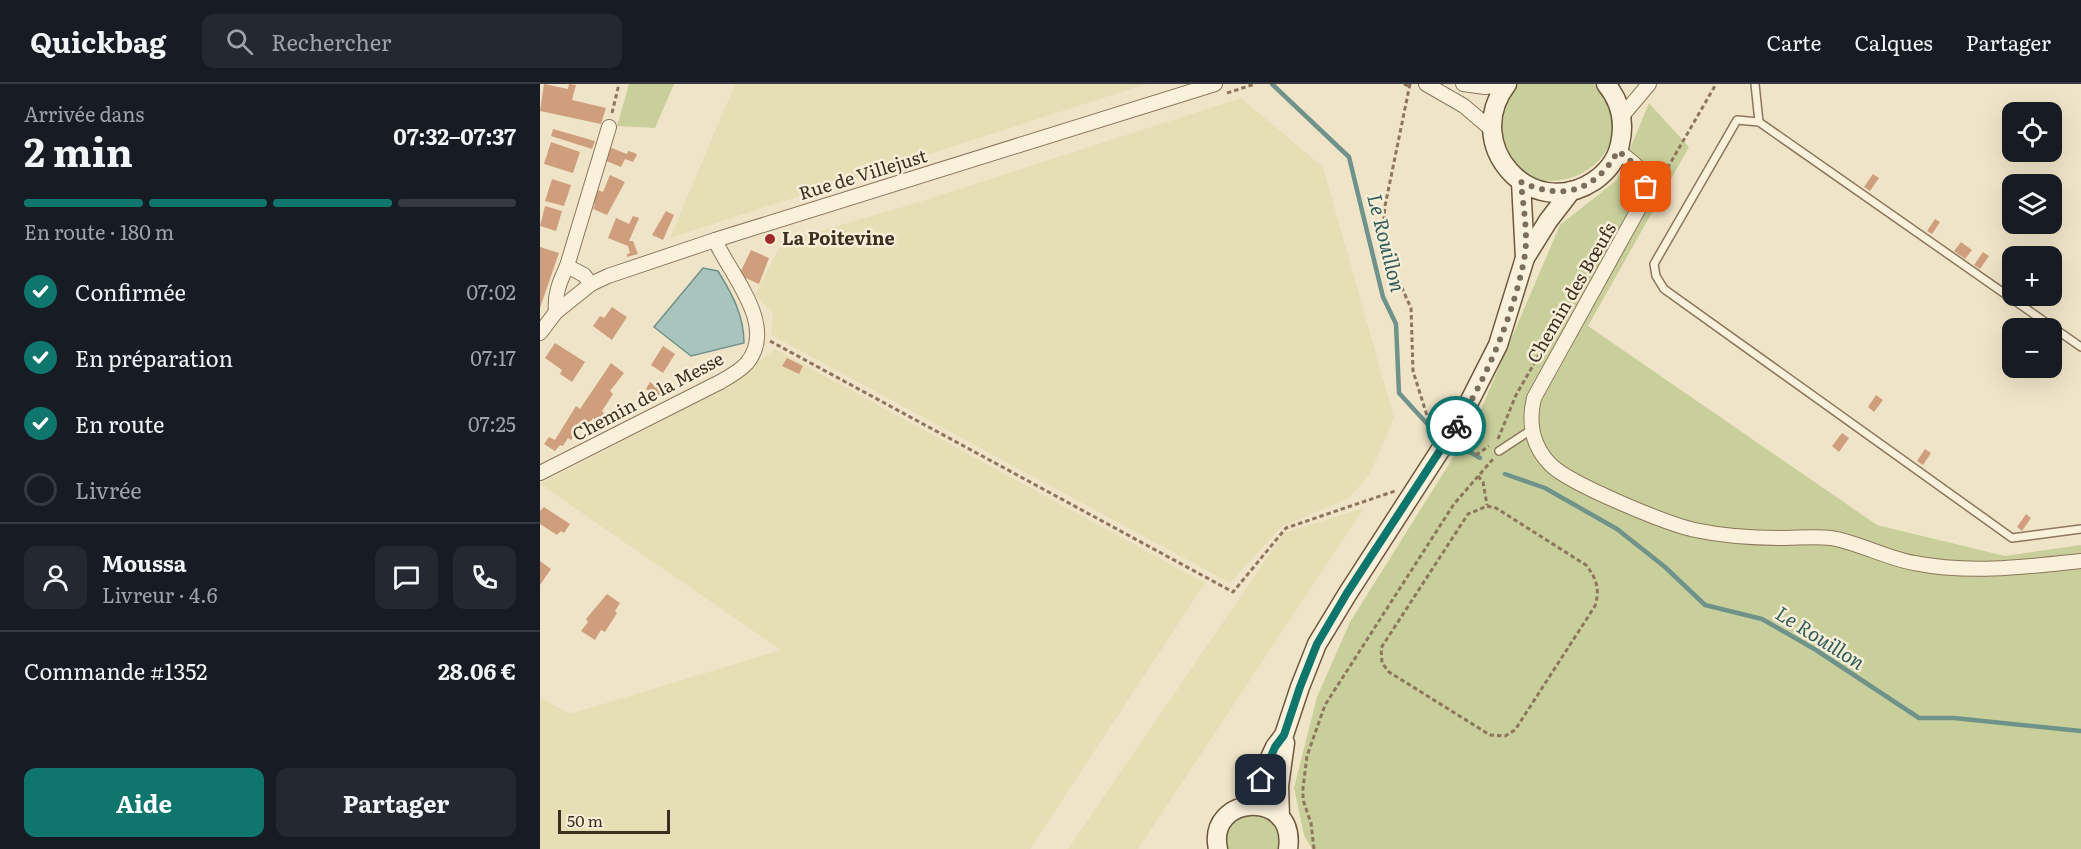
<!DOCTYPE html>
<html lang="fr">
<head>
<meta charset="utf-8">
<style>
  :root { --surface:#171b24; --page:#242831; --text:#f1f3f6; --muted:#9ea1a6; --line:#363941; --accent:#0f766e }
  body { margin:0; font-family:Literata,serif; background:var(--page); color:var(--text); height:100vh; display:flex; flex-direction:column; font-size:22px; white-space:nowrap }
  * { box-sizing:border-box; margin:0 }
  p { font-size:20px; color:var(--muted) }
  .icon { flex:none; width:33px; height:33px; fill:none; stroke:currentColor; stroke-width:2; stroke-linecap:round; stroke-linejoin:round }
  .map { position:relative; flex:1; overflow:hidden }
  .sheet { display:flex; flex-direction:column; background:var(--surface); width:540px }
  .sheet>* { flex:none }
  .tools { position:absolute; left:1462px; top:18px; display:grid; gap:12px }
  .tools a { display:grid; place-items:center; width:60px; height:60px; border-radius:12px; background:var(--surface); box-shadow:0 6px 24px #0002; font-size:30px }
  .scale { position:absolute; left:18px; bottom:15px; width:112px; box-sizing:border-box; padding-left:6px; border:3px solid #3d2e20; border-top:0; font-size:16px; line-height:21px; white-space:nowrap; color:#3d2e20; -webkit-text-stroke:4px #f7eed8; paint-order:stroke }
  .pin { position:absolute; display:grid; place-items:center; width:51px; height:51px; color:#fff; margin:-26px; border-radius:12px; box-shadow:0 3px 9px #0006 }
  .courier { position:absolute; display:grid; place-items:center; width:60px; height:60px; margin:-30px; border:4px solid #0f766e; border-radius:50%; background:#fff; color:#222; box-shadow:0 2px 8px #0007 }
  .headline em { font-style:normal; font-weight:700 }
  .headline div { display:flex; flex-direction:column-reverse }
  .headline { display:flex; align-items:center; justify-content:space-between; height:102px; padding:0 24px }
  h1 { font-size:39px; font-weight:700; line-height:45px }
  .bar { display:grid; grid-template-columns:repeat(4,1fr); gap:9px 6px; align-content:center; height:72px; padding:0 24px }
  .bar i { height:8px; border-radius:4px; background:var(--line) }
  .bar .current { background:var(--accent) }
  .bar p { grid-column:span 4 }
  .line { display:flex; align-items:center; gap:15px; padding:0 24px; border-top:2px solid var(--line) }
  .line div { flex:1 }
  .round { display:grid; place-items:center; flex:none; width:63px; height:63px; border-radius:12px; background:var(--page) }
  ol { padding:0 24px; list-style:none }
  li { display:flex; align-items:center; gap:18px; height:66px }
  li p { margin-inline-start:auto }
  li .icon { padding:6px; border-radius:50%; background:var(--accent); color:#fff; stroke-width:4 }
  li:last-child { color:var(--muted) }
  li i { width:33px; height:33px; border:3px solid var(--line); border-radius:50% }
  .primary-button { display:flex; gap:12px; margin-top:auto; padding:12px 24px }
  .primary-button a { flex:1; height:69px; border-radius:12px; background:var(--accent); color:#fff; font-size:24px; font-weight:700; line-height:69px; text-align:center }
  .primary-button a+a { background:var(--page); color:var(--text) }
  header { display:flex; align-items:center; gap:36px; box-sizing:border-box; height:84px; padding:0 30px; background:var(--surface); border-bottom:2px solid var(--line) }
  header strong { font-size:28px }
  nav { display:flex; gap:33px; margin-inline-start:auto; font-size:21px }
  .search { width:420px; height:54px; background:var(--page); display:flex; align-items:center; gap:15px; box-sizing:border-box; padding:0 21px; border-radius:12px; color:var(--muted); font-size:22px }
  main { display:flex; flex:1; min-height:0 }
  .map>svg:first-child { display:block }
  .farmland { fill:#e6deb5 }
  .green { fill:#c9cf9b }
  .water { fill:#a9c4bc; stroke:#6f938a; stroke-width:1.5 }
  .lines { fill:none; stroke-linecap:round; stroke-linejoin:round }
  .stream { stroke:#6f938a; stroke-width:4.5 }
  .building { fill:#cf9f7d }
  .service-casing { stroke:#8d765c; stroke-width:10 }
  .minor-casing { stroke:#8d765c; stroke-width:16 }
  .secondary-casing { stroke:#6f573f; stroke-width:21 }
  .path { stroke:#8d765c; stroke-width:3; stroke-dasharray:4.5 3; stroke-linecap:butt }
  .service { stroke:#faf1dc; stroke-width:7 }
  .minor { stroke:#faf1dc; stroke-width:14 }
  .secondary { stroke:#faf1dc; stroke-width:18 }
  .done { stroke:#7c6e5b; stroke-width:6; stroke-dasharray:0 10.8 }
  .route { stroke:#0f766e; stroke-width:8 }
  .poi-dot { fill:#9e2a2b; stroke:#f7eed8; stroke-width:2 }
  .labels { text-anchor:middle; stroke-width:5; stroke-linejoin:round; paint-order:stroke }
  .street-label { font-size:18px; fill:#3d2e20; stroke:#f7eed8 }
  .poi-label { font-size:18px; font-weight:bold; fill:#3d2e20; stroke:#f7eed8; text-anchor:start }
  .water-label { font-size:20px; font-style:italic; fill:#2f5d5a; stroke:#f7eed8 }
</style>
</head>
<body>
<header>
<strong>Quickbag</strong>
<div class="search"><svg class="icon" aria-label="search" viewBox="0 0 24 24"><circle cx="10" cy="10" r="6"/><path d="M15 15l6 6"/></svg>Rechercher</div>
<nav><a>Carte</a><a>Calques</a><a>Partager</a></nav>
</header>
<main>
<section class="sheet">
<div class="headline"><div><h1>2 min</h1><p>Arrivée dans</p></div><em>07:32–07:37</em></div>
<div class="bar"><i class="current"></i><i class="current"></i><i class="current"></i><i></i><p>En route · 180 m</p></div>
<ol>
<li><svg class="icon" aria-label="check" viewBox="0 0 24 24"><path d="M5 12l5 5 9-10"/></svg>Confirmée<p>07:02</p></li>
<li><svg class="icon" aria-label="check" viewBox="0 0 24 24"><path d="M5 12l5 5 9-10"/></svg>En préparation<p>07:17</p></li>
<li><svg class="icon" aria-label="check" viewBox="0 0 24 24"><path d="M5 12l5 5 9-10"/></svg>En route<p>07:25</p></li>
<li><i></i>Livrée</li>
</ol>
<div class="line" style="height:108px"><a class="round"><svg class="icon" aria-label="person" viewBox="0 0 24 24"><circle cx="12" cy="8" r="4"/><path d="M4 21q1-7 8-7t8 7"/></svg></a><div><b>Moussa</b><p>Livreur · 4.6</p></div><a class="round"><svg class="icon" aria-label="chat" viewBox="0 0 24 24"><path d="M4 5h16v11H9l-5 4z"/></svg></a><a class="round"><svg class="icon" aria-label="phone" viewBox="0 0 24 24"><path d="M5 4h4l2 5-3 2q2 4 5 5l2-3 5 2v4C11 20 4 13 5 4z"/></svg></a></div>
<div class="line" style="height:78px"><div>Commande #1352</div><b>28.06 €</b></div>
<div class="primary-button"><a>Aide</a><a>Partager</a></div>
</section>
<div class="map">
<svg width="1541" height="765" viewBox="0 0 1541 765">
  <rect width="100%" height="100%" fill="#f0e4c8"/>
  <g class="farmland">
    <polygon points="195,0 606,0 130,154"/>
    <polygon points="701,14 783,83 854,334 830,390 809,414 741,443 690,499 231,251 233,230 215,211 242,158 376,119"/>
    <polygon points="235,265 665,499 490,765 0,765 0,614 30,630 241,566 0,400 177,308"/>
    <polygon points="824,424 598,765 528,765 744,449"/>
  </g>
  <g class="green">
    <polygon points="89,0 134,0 115,44 77,42"/>
    <path d="M978,0H1054C1123,76 984,144 961,54C956,33 964,15 978,0Z"/>
    <polygon points="1109,19 1149,63 1048,242 1337,441 1465,472 1541,461 1541,765 772,765 764,751 754,704 777,613 810,538 936,337 1020,141 1077,96"/>
    <polygon points="701,729 729,733 740,748 739,765 685,765 687,741"/>
  </g>
  <path class="water" d="M163,184L178,187C192,210 204,231 204,259L151,272L114,243Z"/>
  <g class="lines">
    <g class="stream">
      <polyline points="732,0 809,73 843,213 856,240 859,309 891,344"/>
      <polyline points="925,365 940,374"/>
      <polyline points="965,390 1005,404 1077,445 1125,483 1165,521 1222,535 1276,566 1379,634 1414,634 1541,647"/>
    </g>
  </g>
  <g class="building">
    <polygon points="4,0 28,5 29,0 36,1 32,16 66,24 61,40 0,27"/>
    <polygon points="13,45 55,57 52,65 11,52"/>
    <polygon points="11,58 40,68 33,89 4,80"/>
    <polygon points="69,63 87,70 88,67 95,69 97,71 93,78 85,75 81,83 64,76"/>
    <polygon points="1333,90 1339,94 1330,107 1324,103"/>
    <polygon points="70,91 85,98 67,131 53,125 55,120 52,119 58,106 63,108"/>
    <polygon points="12,95 31,101 24,122 5,117"/>
    <polygon points="5,122 22,127 16,147 0,142"/>
    <polygon points="126,127 134,131 123,156 112,151"/>
    <polygon points="93,132 99,134 89,157 93,157 98,170 87,173 87,170 90,169 88,162 68,154 76,134 89,140"/>
    <polygon points="1395,135 1400,138 1392,150 1387,147"/>
    <polygon points="1421,158 1432,166 1425,175 1414,167"/>
    <polygon points="0,163 19,169 0,224"/>
    <polygon points="211,166 229,174 219,200 199,191"/>
    <polygon points="1443,168 1449,172 1440,185 1434,181"/>
    <polygon points="72,223 87,233 72,256 53,242 60,232 64,234"/>
    <polygon points="15,259 45,278 32,298 20,290 22,286 5,274"/>
    <polygon points="123,262 135,270 123,289 111,281"/>
    <polygon points="247,274 263,282 259,290 242,282"/>
    <polygon points="71,279 84,289 70,307 73,310 62,327 64,329 59,338 53,334 45,345 40,342 31,356 28,354 23,362 20,361 15,367 4,360 9,353 15,356 36,322 40,325"/>
    <polygon points="110,298 122,307 118,313 106,305"/>
    <polygon points="1336,311 1343,316 1334,328 1328,323"/>
    <polygon points="1302,349 1309,354 1299,368 1292,362"/>
    <polygon points="1385,365 1391,369 1383,381 1377,377"/>
    <polygon points="4,423 30,440 24,449 21,447 17,451 0,440 0,427"/>
    <polygon points="1486,430 1491,434 1482,447 1477,443"/>
    <polygon points="0,477 11,485 0,501"/>
    <polygon points="67,510 80,519 75,527 77,529 65,548 61,546 55,556 41,547 48,538 46,535"/>
  </g>
  <g class="lines">
    <defs>
      <g id="service">
        <polyline points="1215,0 1219,38"/>
        <polyline points="1541,263 1219,38 1197,36 1114,180 1116,192 1124,205 1472,454 1541,445"/>
        <polyline points="959,367 991,346"/>
      </g>
      <g id="minor">
        <polyline points="886,0 924,22 951,45"/>
        <polyline points="923,0 945,3 966,1"/>
        <polyline points="1082,32 1109,0"/>
        <path d="M1078,67C1098,83 1109,87 1104,115L994,314C988,339 992,362 1011,381C1030,400 1127,440 1155,446C1183,452 1213,454 1241,454C1257,454 1275,452 1291,454C1317,458 1346,474 1374,479C1430,490 1485,483 1541,477"/>
        <polyline points="27,182 44,191 51,200"/>
        <path d="M16,228C14,211 20,197 27,182L69,43"/>
        <polyline points="0,249 16,228 51,200 68,192 175,156 675,0"/>
        <path d="M0,389L180,298C189,293 200,287 207,279C238,241 190,191 175,156"/>
      </g>
      <g id="secondary">
        <path d="M967,0C921,60 990,139 1054,97C1067,88 1077,75 1080,60C1085,38 1081,18 1066,0"/>
        <polyline points="981,98 985,174"/>
        <polyline points="708,721 735,663 744,651 760,603 777,560 808,509 921,334 958,261 985,174 1008,137 1031,107"/>
        <polyline points="740,733 739,702 745,659"/>
        <path d="M678,765C666,710 757,705 748,765"/>
      </g>
    </defs>
    <use href="#service" class="service-casing"/>
    <use href="#minor" class="minor-casing"/>
    <use href="#secondary" class="secondary-casing"/>
    <g class="path">
      <polyline points="864,0 870,3"/>
      <polyline points="870,0 845,122 842,160 871,224 873,287 889,338"/>
      <polyline points="687,9 715,0"/>
      <polyline points="72,29 79,0"/>
      <polyline points="1120,97 1176,0"/>
      <polyline points="230,257 693,508 746,444 855,407"/>
      <polyline points="958,355 976,311 1022,231"/>
      <polyline points="936,371 949,362"/>
      <polyline points="938,392 943,398 947,421"/>
      <path d="M947,422L956,424L1046,481C1057,495 1060,506 1055,522L975,646L965,652L950,651L849,588L842,579L841,564L928,430Z"/>
      <polyline points="774,765 771,739 763,716 763,704 767,672 785,621 914,420 953,375"/>
    </g>
    <use href="#service" class="service"/>
    <use href="#minor" class="minor"/>
    <use href="#secondary" class="secondary"/>
  </g>
  <g class="lines">
    <path class="done" d="M916,342C946,296 974,229 984,176C989,152 983,122 981,98C1022,117 1056,107 1078,67C1092,78 1103,84 1106,103"/>
    <polyline class="route" points="721,696 735,663 744,651 760,603 777,560 807,509 916,342"/>
  </g>
  <circle class="poi-dot" cx="230" cy="155" r="6"/>
  <g class="labels">
    <g class="street-label">
      <text transform="translate(323 91) rotate(-17)" y="6">Rue de Villejust</text>
      <text transform="translate(1032 209) rotate(-60)" y="6">Chemin des Bœufs</text>
      <text transform="translate(108 313) rotate(-28)" y="6">Chemin de la Messe</text>
    </g>
    <g class="poi-label">
      <text x="242" y="161">La Poitevine</text>
    </g>
    <g class="water-label">
      <text transform="translate(846 159) rotate(76)" y="7">Le Rouillon</text>
      <text transform="translate(1280 554) rotate(32)" y="7">Le Rouillon</text>
    </g>
  </g>
</svg>
<div class="tools">
<a><svg class="icon" aria-label="locate" viewBox="0 0 24 24"><circle cx="12" cy="12" r="6"/><path d="M12 2v4M12 18v4M2 12h4M18 12h4"/></svg></a>
<a><svg class="icon" aria-label="layers" viewBox="0 0 24 24"><path d="M12 4l9 5-9 5-9-5zM3 14l9 5 9-5"/></svg></a>
<a>+</a>
<a>−</a>
</div>
<div class="scale">50 m</div>
<div class="pin" style="left:1106px;top:103px;background:#ea580c"><svg class="icon" aria-label="bag" viewBox="0 0 24 24"><path d="M5 8h14l-1 12H6zM9 8a3 3 0 0 1 6 0"/></svg></div>
<div class="pin" style="left:721px;top:696px;background:#1f2937"><svg class="icon" aria-label="home" viewBox="0 0 24 24"><path d="M3 11l9-7 9 7M6 9v11h12V9"/></svg></div>
<div class="courier" style="left:916px;top:342px"><svg class="icon" aria-label="bike" viewBox="0 0 24 24"><circle cx="6" cy="16" r="4"/><circle cx="18" cy="16" r="4"/><path d="M6 16l4-8h5l3 8M10 8l3 8H6M13 5h3"/></svg></div>
</div>
</main>
</body>
</html>
